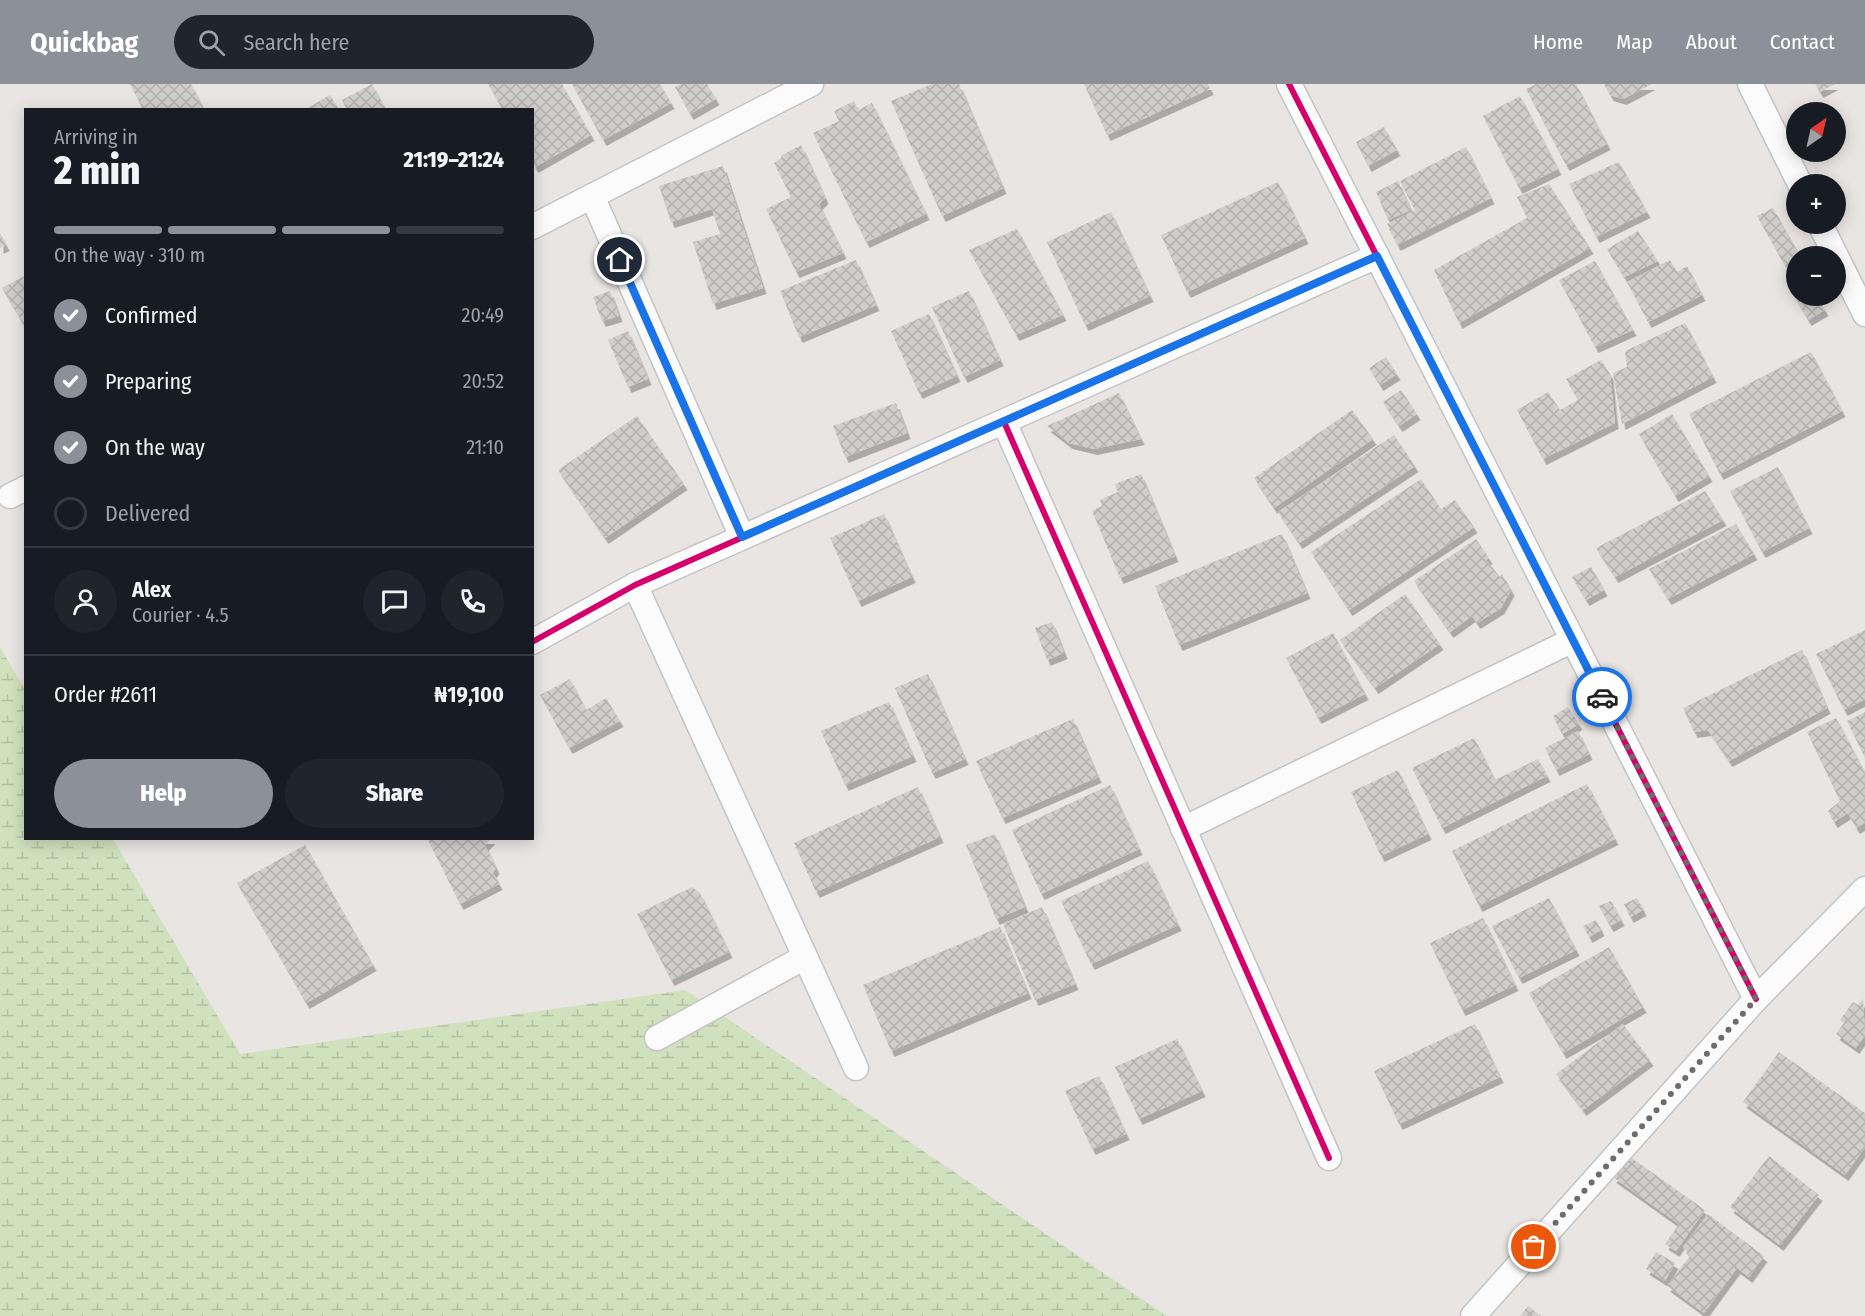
<!DOCTYPE html>
<html lang="en">
<head>
<meta charset="utf-8">
<style>
  :root { --surface:#171b24; --page:#20242c; --text:#f1f3f6; --muted:#9ea1a6; --line:#363941; --accent:#8c9099 }
  body { margin:0; font-family:"Fira Sans Condensed",sans-serif; background:var(--page); color:var(--text); height:100vh; display:flex; flex-direction:column; font-size:22px; white-space:nowrap }
  * { box-sizing:border-box; margin:0 }
  p { font-size:20px; color:var(--muted) }
  .icon { flex:none; width:33px; height:33px; fill:none; stroke:currentColor; stroke-width:2; stroke-linecap:round; stroke-linejoin:round }
  .map { position:relative; flex:1; overflow:hidden }
  .sheet { position:absolute; left:24px; top:24px; width:510px; height:732px; display:flex; flex-direction:column; background:var(--surface); border-radius:0px; box-shadow:0 3px 15px #0003 }
  .sheet>* { flex:none }
  .needle { width:39px; rotate:34deg }
  .buttons { position:absolute; left:1786px; top:18px; display:grid; gap:12px }
  .buttons a { display:grid; place-items:center; width:60px; height:60px; border-radius:50%; background:var(--surface); box-shadow:0 3px 15px #0003; font-size:30px }
  .pin { position:absolute; display:grid; place-items:center; width:51px; height:51px; color:#fff; margin:-26px; border:3px solid #fff; border-radius:50%; box-shadow:0 2px 6px #0007 }
  .courier { position:absolute; display:grid; place-items:center; width:60px; height:60px; margin:-30px; border:4px solid #1a73e8; border-radius:50%; background:#fff; color:#222; box-shadow:0 2px 8px #0007 }
  .overview em { font-style:normal; font-weight:800 }
  .overview div { display:flex; flex-direction:column-reverse }
  .overview { display:flex; align-items:center; justify-content:space-between; height:102px; padding:0 30px }
  h1 { font-size:39px; font-weight:800; line-height:45px }
  .bar { display:grid; grid-template-columns:repeat(4,1fr); gap:9px 6px; align-content:center; height:72px; padding:0 30px }
  .bar i { height:8px; border-radius:4px; background:var(--line) }
  .bar .active { background:var(--accent) }
  .bar p { grid-column:span 4 }
  .line { display:flex; align-items:center; gap:15px; padding:0 30px; border-top:2px solid var(--line) }
  .line div { flex:1 }
  .round { display:grid; place-items:center; flex:none; width:63px; height:63px; border-radius:32px; background:var(--page) }
  ol { padding:0 30px; list-style:none }
  li { display:flex; align-items:center; gap:18px; height:66px }
  li p { margin-inline-start:auto }
  li .icon { padding:6px; border-radius:50%; background:var(--accent); color:#fff; stroke-width:4 }
  li:last-child { color:var(--muted) }
  li i { width:33px; height:33px; border:3px solid var(--line); border-radius:50% }
  .button { display:flex; gap:12px; margin-top:auto; padding:12px 30px }
  .button a { flex:1; height:69px; border-radius:36px; background:var(--accent); color:#fff; font-size:24px; font-weight:800; line-height:69px; text-align:center }
  .button a+a { background:var(--page); color:var(--text) }
  header { display:flex; align-items:center; gap:36px; box-sizing:border-box; height:84px; padding:0 30px; background:var(--accent); color:#fff }
  header strong { font-size:28px }
  nav { display:flex; gap:33px; margin-inline-start:auto; font-size:21px }
  .search { width:420px; height:54px; background:var(--page); display:flex; align-items:center; gap:15px; box-sizing:border-box; padding:0 21px; border-radius:33px; color:var(--muted); font-size:22px }
  .map>svg:first-child { display:block }
  .wetland { fill:url(#wetland-marsh) }
  .building { fill:url(#building-cross-hatch); filter:url(#shadow) }
  .lines { fill:none; stroke-linecap:round; stroke-linejoin:round }
  .street-casing { stroke:#c5c4c4; stroke-width:27 }
  .street { stroke:#fcfbfb; stroke-width:24 }
  .cycleway-casing { stroke:#fff; stroke-width:10 }
  .cycleway { stroke:#d6006c; stroke-width:6 }
  .done { stroke:#6e6c6b; stroke-width:6; stroke-dasharray:0 10.8 }
  .route { stroke:#1a73e8; stroke-width:8 }
</style>
</head>
<body>
<header>
<strong>Quickbag</strong>
<div class="search"><svg class="icon" aria-label="search" viewBox="0 0 24 24"><circle cx="10" cy="10" r="6"/><path d="M15 15l6 6"/></svg>Search here</div>
<nav><a>Home</a><a>Map</a><a>About</a><a>Contact</a></nav>
</header>
<div class="map">
<svg width="1865" height="1232" viewBox="0 0 1865 1232">
  <defs>
    <pattern id="wetland-marsh" width="20" height="14" patternUnits="userSpaceOnUse" patternTransform="scale(1.5)"><rect width="20" height="14" fill="#d0e1be"/><path d="M1 5h8M5 5V1M11 12h8M15 12V8" fill="none" stroke="#b3c1a3"/></pattern>
    <pattern id="building-cross-hatch" width="8" height="8" patternUnits="userSpaceOnUse" patternTransform="scale(1.5)"><rect width="8" height="8" fill="#d0cecb"/><path d="M0 0l8 8M0 8l8-8" fill="none" stroke="#b3b1ae"/></pattern>
    <filter id="shadow"><feDropShadow dx="3.5" dy="6" stdDeviation="0" flood-color="#0004"/></filter>
  </defs>
  <rect width="100%" height="100%" fill="#e9e5e2"/>
  <polygon class="wetland" points="0,563 25,606 26,754 113,755 240,970 685,906 1167,1232 0,1232"/>
  <g class="building">
    <polygon points="130,0 191,0 204,26 143,26"/>
    <polygon points="372,0 386,26 347,26 342,16"/>
    <polygon points="488,0 562,0 591,51 535,83 532,78 532,26 503,26"/>
    <polygon points="572,0 660,0 671,19 603,56"/>
    <polygon points="681,0 707,0 716,15 690,30 675,3"/>
    <polygon points="932,0 959,0 1003,104 942,132 891,17"/>
    <polygon points="1084,0 1208,0 1210,5 1107,51"/>
    <polygon points="1536,0 1576,0 1607,60 1566,81 1526,5"/>
    <polygon points="1604,0 1652,0 1623,15 1610,11"/>
    <polygon points="1815,0 1835,0 1820,8"/>
    <polygon points="330,11 339,26 304,26"/>
    <polygon points="1520,12 1558,85 1519,104 1483,32"/>
    <polygon points="854,17 858,26 872,19 926,130 866,158 813,49 839,37 834,27"/>
    <polygon points="1384,43 1397,66 1368,82 1356,58"/>
    <polygon points="801,61 825,114 819,120 843,169 796,188 766,125 791,113 774,79 781,74 782,71"/>
    <polygon points="1466,63 1491,114 1397,161 1387,140 1415,126 1400,97"/>
    <polygon points="1619,78 1647,128 1596,153 1569,100"/>
    <polygon points="723,82 763,204 713,220 693,158 720,150 712,125 671,138 659,102"/>
    <polygon points="1398,97 1411,126 1388,136 1376,108"/>
    <polygon points="1278,98 1305,154 1187,208 1161,151"/>
    <polygon points="1549,100 1590,164 1459,239 1434,186 1527,134 1517,113"/>
    <polygon points="1773,124 1800,172 1797,172 1797,203 1757,132"/>
    <polygon points="1111,128 1150,212 1085,241 1047,158"/>
    <polygon points="1017,145 1063,231 1016,251 969,166"/>
    <polygon points="1638,147 1658,177 1624,193 1607,165"/>
    <polygon points="0,149 6,161 0,164"/>
    <polygon points="856,176 876,221 799,253 780,207"/>
    <polygon points="1670,176 1677,188 1687,182 1702,211 1648,238 1627,198"/>
    <polygon points="1595,177 1633,246 1595,263 1559,196"/>
    <polygon points="26,191 26,245 2,204"/>
    <polygon points="610,207 619,232 602,237 593,213"/>
    <polygon points="969,207 1000,276 964,293 932,223"/>
    <polygon points="1794,212 1816,212 1825,226 1808,236"/>
    <polygon points="929,230 957,292 919,309 891,247"/>
    <polygon points="1685,239 1713,293 1622,340 1613,289 1627,283 1625,267"/>
    <polygon points="628,247 648,295 628,303 608,256"/>
    <polygon points="1811,268 1842,327 1720,390 1689,330"/>
    <polygon points="1386,273 1397,290 1380,301 1369,284"/>
    <polygon points="1601,276 1610,290 1615,339 1543,375 1517,326 1548,308 1560,326 1578,316 1566,295"/>
    <polygon points="1401,306 1417,330 1399,342 1383,318"/>
    <polygon points="1119,309 1141,355 1094,365 1069,359 1047,342"/>
    <polygon points="896,319 907,349 845,373 833,342"/>
    <polygon points="1352,326 1373,355 1274,424 1254,394"/>
    <polygon points="1672,330 1709,392 1675,412 1639,350"/>
    <polygon points="637,332 684,400 605,454 558,386"/>
    <polygon points="1394,351 1415,382 1299,459 1278,428"/>
    <polygon points="1778,383 1809,444 1762,468 1730,407"/>
    <polygon points="1141,390 1175,472 1120,494 1092,427 1102,422 1100,416 1118,408 1115,400"/>
    <polygon points="1421,395 1441,425 1455,416 1474,443 1349,526 1311,468"/>
    <polygon points="1705,407 1723,436 1615,493 1596,464"/>
    <polygon points="884,430 912,493 858,517 830,454"/>
    <polygon points="1736,440 1754,470 1668,515 1649,485"/>
    <polygon points="1282,450 1307,509 1179,561 1155,502"/>
    <polygon points="1476,455 1489,474 1486,476 1500,493 1502,490 1511,506 1501,524 1477,539 1472,532 1450,548 1414,497"/>
    <polygon points="1591,483 1604,506 1586,516 1572,493"/>
    <polygon points="1405,510 1440,560 1375,604 1340,556"/>
    <polygon points="1052,538 1064,569 1047,576 1035,544"/>
    <polygon points="1865,546 1865,615 1844,626 1816,570"/>
    <polygon points="1333,549 1365,610 1318,634 1286,574"/>
    <polygon points="1802,566 1827,624 1729,677 1708,646 1694,648 1683,624"/>
    <polygon points="928,590 965,675 932,689 895,604"/>
    <polygon points="570,595 586,626 606,614 620,637 569,664 540,611"/>
    <polygon points="889,618 913,672 845,701 821,647"/>
    <polygon points="1568,623 1579,640 1562,650 1553,632"/>
    <polygon points="1865,628 1865,674 1847,637"/>
    <polygon points="1836,634 1865,689 1865,739 1856,744 1848,729 1834,738 1828,727 1840,717 1807,648"/>
    <polygon points="1073,635 1098,693 1002,734 976,677"/>
    <polygon points="1578,647 1589,670 1556,686 1545,664"/>
    <polygon points="1474,654 1495,696 1538,675 1547,692 1442,744 1412,684"/>
    <polygon points="1398,686 1428,750 1381,772 1351,708"/>
    <polygon points="1587,700 1615,755 1479,822 1452,767"/>
    <polygon points="1110,701 1139,765 1041,810 1012,746"/>
    <polygon points="918,703 940,753 816,808 794,759"/>
    <polygon points="995,750 1025,823 996,835 966,761"/>
    <polygon points="427,754 492,754 485,761 496,784 493,788 499,800 460,820"/>
    <polygon points="305,761 373,881 306,919 237,799"/>
    <polygon points="1148,777 1178,841 1091,880 1061,817"/>
    <polygon points="692,803 700,809 729,868 671,896 637,830"/>
    <polygon points="1549,814 1576,866 1519,894 1492,842"/>
    <polygon points="1637,814 1643,826 1630,833 1624,820"/>
    <polygon points="1611,817 1621,836 1610,842 1599,822"/>
    <polygon points="1042,823 1075,900 1035,916 1003,840"/>
    <polygon points="1483,834 1515,901 1462,926 1430,859"/>
    <polygon points="1596,836 1601,846 1589,853 1583,842"/>
    <polygon points="1000,843 1028,909 891,967 863,901"/>
    <polygon points="1609,863 1643,923 1563,969 1529,909"/>
    <polygon points="1863,915 1865,951 1856,964 1836,950 1844,939 1840,936 1853,918 1858,921"/>
    <polygon points="1475,940 1500,993 1399,1040 1374,987"/>
    <polygon points="1623,940 1650,976 1583,1026 1556,990"/>
    <polygon points="1177,955 1202,1007 1139,1035 1115,983"/>
    <polygon points="1779,968 1865,1029 1865,1063 1845,1091 1743,1018"/>
    <polygon points="1099,992 1126,1050 1092,1065 1065,1007"/>
    <polygon points="1629,1072 1705,1126 1676,1167 1665,1160 1679,1140 1613,1093"/>
    <polygon points="1769,1072 1819,1111 1780,1161 1730,1123"/>
    <polygon points="1708,1130 1764,1172 1749,1193 1737,1184 1704,1229 1667,1202 1690,1172 1683,1163"/>
    <polygon points="1656,1168 1675,1179 1665,1197 1646,1185"/>
    <polygon points="1528,1222 1541,1232 1520,1232"/>
  </g>
  <g class="lines">
    <defs>
      <g id="street">
        <polyline points="1289,0 1756,915"/>
        <polyline points="1750,0 1800,100"/>
        <polyline points="592,112 742,453"/>
        <polyline points="1820,140 1865,230"/>
        <polyline points="532,143 811,0"/>
        <polyline points="1004,338 1329,1074"/>
        <polyline points="10,412 26,404"/>
        <polyline points="635,501 856,984"/>
        <polyline points="532,558 635,501 1377,172"/>
        <polyline points="1183,745 1573,556"/>
        <polyline points="657,954 805,873"/>
        <polyline points="1473,1232 1756,915 1865,805"/>
      </g>
    </defs>
    <use href="#street" class="street-casing"/>
    <use href="#street" class="street"/>
    <defs>
      <g id="cycleway">
        <polyline points="1289,0 1756,915"/>
        <polyline points="1004,338 1329,1074"/>
        <polyline points="532,558 635,501 1377,172"/>
      </g>
    </defs>
    <use href="#cycleway" class="cycleway-casing"/>
    <use href="#cycleway" class="cycleway"/>
  </g>
  <g class="lines">
    <polyline class="done" points="1534,1163 1756,915 1602,613"/>
    <polyline class="route" points="620,176 742,453 1377,172 1602,613"/>
  </g>
</svg>
<div class="buttons">
<a><svg class="needle" viewBox="-14 -14 28 28"><path d="M0-13l5 13h-10z" fill="#e53935"/><path d="M0 13l5-13h-10z" fill="#9ea1a6"/></svg></a>
<a>+</a>
<a>−</a>
</div>
<div class="pin" style="left:1534px;top:1163px;background:#ea580c"><svg class="icon" aria-label="bag" viewBox="0 0 24 24"><path d="M5 8h14l-1 12H6zM9 8a3 3 0 0 1 6 0"/></svg></div>
<div class="pin" style="left:620px;top:176px;background:#1f2937"><svg class="icon" aria-label="home" viewBox="0 0 24 24"><path d="M3 11l9-7 9 7M6 9v11h12V9"/></svg></div>
<div class="courier" style="left:1602px;top:613px"><svg class="icon" aria-label="car" viewBox="0 0 24 24"><path d="M5 17H2v-5l4-1 3-4h7l3 4 3 1v5h-3M9 17h6M6 11h13"/><circle cx="7" cy="17" r="2"/><circle cx="17" cy="17" r="2"/></svg></div>
<section class="sheet">
<div class="overview"><div><h1>2 min</h1><p>Arriving in</p></div><em>21:19–21:24</em></div>
<div class="bar"><i class="active"></i><i class="active"></i><i class="active"></i><i></i><p>On the way · 310 m</p></div>
<ol>
<li><svg class="icon" aria-label="check" viewBox="0 0 24 24"><path d="M5 12l5 5 9-10"/></svg>Confirmed<p>20:49</p></li>
<li><svg class="icon" aria-label="check" viewBox="0 0 24 24"><path d="M5 12l5 5 9-10"/></svg>Preparing<p>20:52</p></li>
<li><svg class="icon" aria-label="check" viewBox="0 0 24 24"><path d="M5 12l5 5 9-10"/></svg>On the way<p>21:10</p></li>
<li><i></i>Delivered</li>
</ol>
<div class="line" style="height:108px"><a class="round"><svg class="icon" aria-label="person" viewBox="0 0 24 24"><circle cx="12" cy="8" r="4"/><path d="M4 21q1-7 8-7t8 7"/></svg></a><div><b>Alex</b><p>Courier · 4.5</p></div><a class="round"><svg class="icon" aria-label="chat" viewBox="0 0 24 24"><path d="M4 5h16v11H9l-5 4z"/></svg></a><a class="round"><svg class="icon" aria-label="phone" viewBox="0 0 24 24"><path d="M5 4h4l2 5-3 2q2 4 5 5l2-3 5 2v4C11 20 4 13 5 4z"/></svg></a></div>
<div class="line" style="height:78px"><div>Order #2611</div><b>₦19,100</b></div>
<div class="button"><a>Help</a><a>Share</a></div>
</section>
</div>
</body>
</html>
